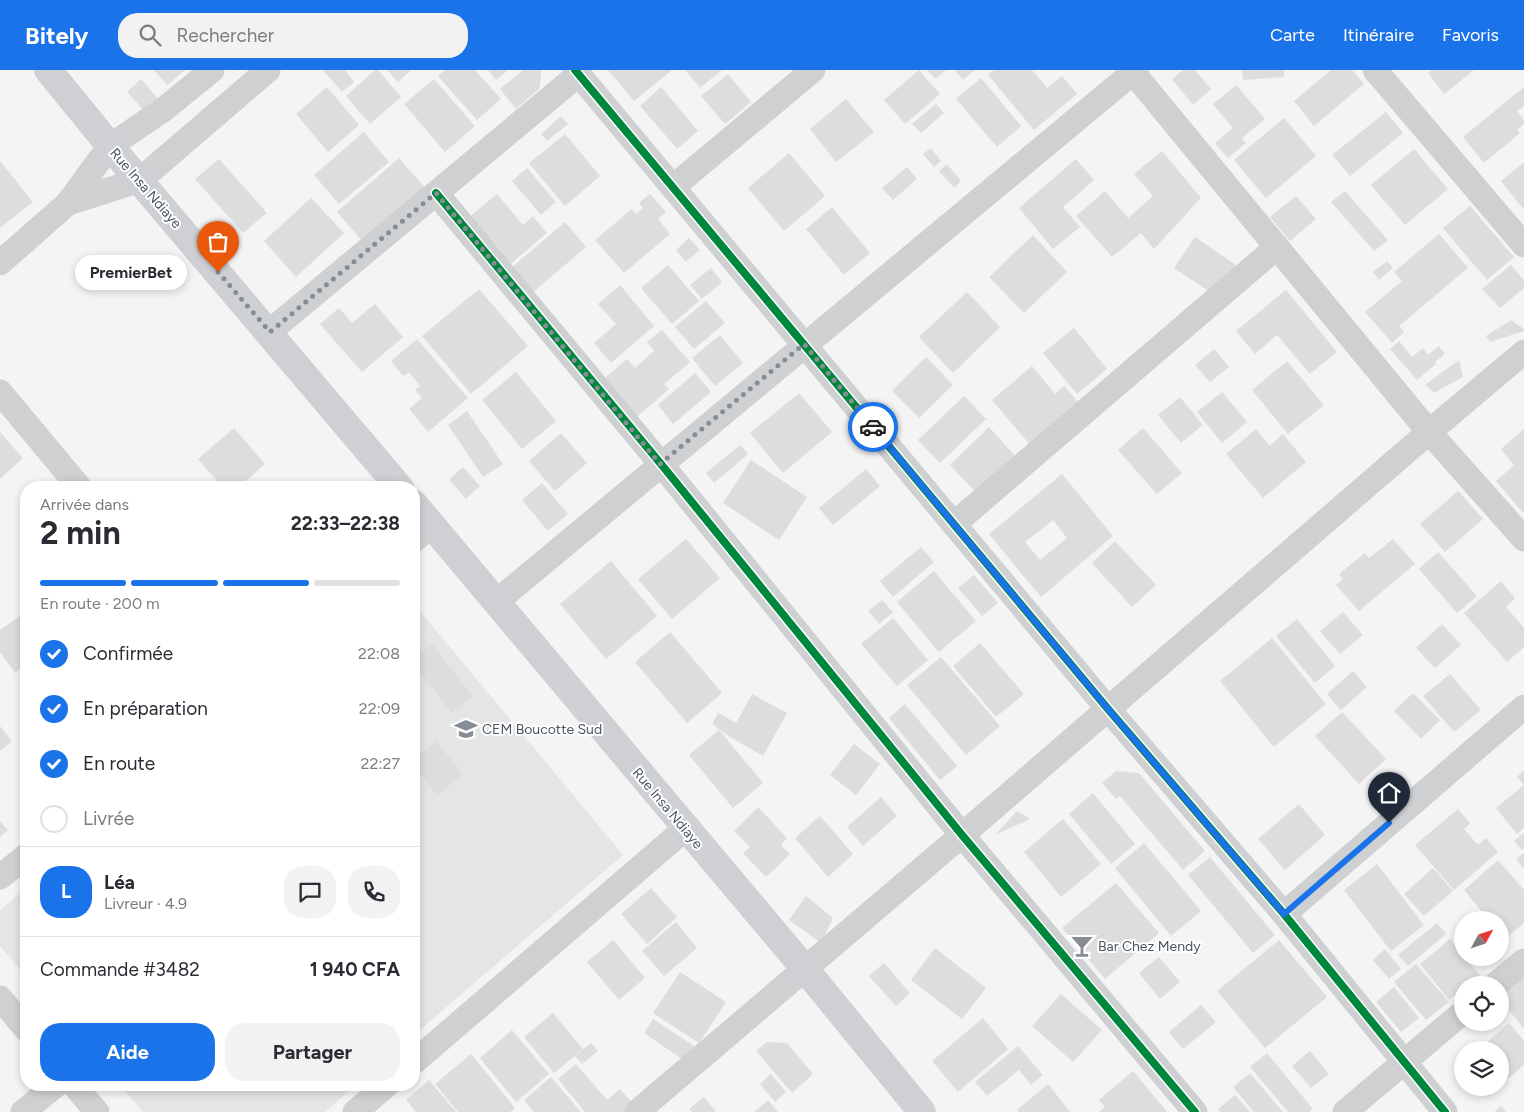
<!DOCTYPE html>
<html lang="fr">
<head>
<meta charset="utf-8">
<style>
  :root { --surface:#fff; --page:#f2f2f3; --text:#2b2b33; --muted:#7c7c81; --line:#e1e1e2; --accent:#1a73e8 }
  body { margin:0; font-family:Figtree,sans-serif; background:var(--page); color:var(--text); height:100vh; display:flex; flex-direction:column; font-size:19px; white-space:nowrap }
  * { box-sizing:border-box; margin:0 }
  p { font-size:16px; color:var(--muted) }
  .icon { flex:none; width:28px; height:28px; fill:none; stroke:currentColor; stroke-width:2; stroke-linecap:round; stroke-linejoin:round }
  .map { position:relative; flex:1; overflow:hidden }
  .details { position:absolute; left:20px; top:411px; width:400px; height:610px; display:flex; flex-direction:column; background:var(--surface); border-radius:20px; box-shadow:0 2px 8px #0003 }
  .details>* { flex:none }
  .needle { width:32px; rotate:50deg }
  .fabs { position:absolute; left:1454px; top:841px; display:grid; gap:10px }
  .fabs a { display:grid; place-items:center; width:55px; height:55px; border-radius:50%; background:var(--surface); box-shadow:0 2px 8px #0003; font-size:25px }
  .pin { position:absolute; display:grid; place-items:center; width:42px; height:42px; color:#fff; margin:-51px -21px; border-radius:50% 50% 50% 0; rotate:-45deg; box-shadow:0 0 5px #0007 }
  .pin .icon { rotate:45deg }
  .courier { position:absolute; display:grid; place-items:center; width:50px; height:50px; margin:-25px; border:4px solid #1a73e8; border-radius:50%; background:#fff; color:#222; box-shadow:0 1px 6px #0007 }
  .bubble { position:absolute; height:35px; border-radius:18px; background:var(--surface); box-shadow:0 2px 8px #0003; font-size:16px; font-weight:700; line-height:35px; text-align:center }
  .headline em { font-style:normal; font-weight:700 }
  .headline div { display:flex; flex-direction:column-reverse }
  .headline { display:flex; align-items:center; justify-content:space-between; height:85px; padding:0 20px }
  h1 { font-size:32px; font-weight:700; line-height:38px }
  .bar { display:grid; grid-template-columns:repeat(4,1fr); gap:8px 5px; align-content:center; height:60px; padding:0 20px }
  .bar i { height:6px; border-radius:4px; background:var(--line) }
  .bar .on { background:var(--accent) }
  .bar p { grid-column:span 4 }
  .line { display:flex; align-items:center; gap:12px; padding:0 20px; border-top:1px solid var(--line) }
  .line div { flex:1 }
  .round { display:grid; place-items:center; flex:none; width:52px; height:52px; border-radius:20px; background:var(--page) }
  ol { padding:0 20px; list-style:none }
  li { display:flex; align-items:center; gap:15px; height:55px }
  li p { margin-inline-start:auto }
  li .icon { padding:5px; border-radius:50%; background:var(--accent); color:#fff; stroke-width:4 }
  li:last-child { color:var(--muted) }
  li i { width:28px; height:28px; border:2px solid var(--line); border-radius:50% }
  .primary-button { display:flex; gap:10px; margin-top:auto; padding:10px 20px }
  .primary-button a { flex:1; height:58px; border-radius:20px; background:var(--accent); color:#fff; font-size:20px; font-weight:700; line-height:58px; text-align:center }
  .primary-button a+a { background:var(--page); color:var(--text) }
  header { display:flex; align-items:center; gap:30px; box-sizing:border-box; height:70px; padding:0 25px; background:var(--accent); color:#fff }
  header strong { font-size:24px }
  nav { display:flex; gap:28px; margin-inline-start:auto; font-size:18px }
  .search { width:350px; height:45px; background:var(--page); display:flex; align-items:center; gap:12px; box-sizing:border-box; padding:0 18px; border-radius:20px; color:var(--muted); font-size:19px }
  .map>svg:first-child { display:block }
  .education { fill:#e6e5e6 }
  .building { fill:#ddddde; fill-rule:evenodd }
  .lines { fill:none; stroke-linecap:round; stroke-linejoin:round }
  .street { stroke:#ced0d2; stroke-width:25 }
  .secondary { stroke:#ced0d4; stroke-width:28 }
  .cycleway-casing { stroke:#fff; stroke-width:11 }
  .cycleway { stroke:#00873e; stroke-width:8 }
  .done { stroke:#868d94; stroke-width:5; stroke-dasharray:0 9 }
  .route { stroke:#1a73e8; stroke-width:6 }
  .labels { text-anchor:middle; stroke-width:4; stroke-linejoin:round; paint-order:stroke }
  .street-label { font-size:14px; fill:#4a5661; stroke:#fff }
  .poi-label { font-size:14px; fill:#4a5661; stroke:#fff; text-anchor:start }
</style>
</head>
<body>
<header>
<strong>Bitely</strong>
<div class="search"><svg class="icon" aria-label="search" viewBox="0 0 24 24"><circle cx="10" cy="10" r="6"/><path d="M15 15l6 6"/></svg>Rechercher</div>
<nav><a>Carte</a><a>Itinéraire</a><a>Favoris</a></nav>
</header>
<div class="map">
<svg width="1524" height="1042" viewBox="0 0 1524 1042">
  <rect width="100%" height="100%" fill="#f4f4f4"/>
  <g class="education">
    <polygon points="414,534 623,785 414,965"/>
    <polygon points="26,818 26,906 0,876 0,840"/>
    <polygon points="120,1015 356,1015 325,1042 143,1042"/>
  </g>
  <g class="building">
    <polygon points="154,0 185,0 167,15"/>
    <polygon points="323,0 345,0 354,12 342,22"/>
    <polygon points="375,0 378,0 401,27 370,54 346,26"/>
    <polygon points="387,0 411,0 398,12"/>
    <polygon points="445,0 475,0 501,29 477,50 438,6"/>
    <polygon points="488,0 508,0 496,10"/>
    <polygon points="523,0 541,0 540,18 516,39 500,19"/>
    <polygon points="608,0 672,0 634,31"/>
    <polygon points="685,0 722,0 700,18"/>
    <polygon points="919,0 940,24 905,54 884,30"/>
    <polygon points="927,0 946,0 935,9"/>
    <polygon points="957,0 975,0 963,10 955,1"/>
    <polygon points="994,0 1032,0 1047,18 1062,6 1077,24 1034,60 988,5"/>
    <polygon points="1183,0 1195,0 1211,19 1193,35 1172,9"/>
    <polygon points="1242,0 1284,0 1284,7 1243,10"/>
    <polygon points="1331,0 1352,0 1364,14 1314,56 1294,31"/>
    <polygon points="1432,0 1474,0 1444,24 1428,3"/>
    <polygon points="728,4 751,32 725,54 701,26"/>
    <polygon points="981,8 1021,56 997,77 956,29"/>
    <polygon points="141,9 161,32 147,44 127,22"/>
    <polygon points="434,9 475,56 445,82 404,34"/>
    <polygon points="1236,15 1265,49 1242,68 1246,73 1228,88 1215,73 1233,58 1213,34"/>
    <polygon points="327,17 359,55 328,82 296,44"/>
    <polygon points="661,17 698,61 677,79 640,36"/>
    <polygon points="1524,17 1524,36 1517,41 1524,50 1524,54 1517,60 1520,63 1484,93 1463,67"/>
    <polygon points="846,29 874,62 836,92 810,59"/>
    <polygon points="936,34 944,43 921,63 912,54"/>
    <polygon points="1386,42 1403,63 1350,106 1332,85"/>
    <polygon points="561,46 568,54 547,71 541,64"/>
    <polygon points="1284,48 1316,86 1266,128 1234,90"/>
    <polygon points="364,62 389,92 339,134 314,105"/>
    <polygon points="565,64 600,106 565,136 529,93"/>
    <polygon points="931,78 941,91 934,97 923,84"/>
    <polygon points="1414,79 1448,119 1405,155 1371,115"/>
    <polygon points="1162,81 1201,128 1154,179 1141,163 1112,187 1076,146 1105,121 1128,148 1153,126 1134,104"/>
    <polygon points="789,83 825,126 784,161 748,118"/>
    <polygon points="399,88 427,120 365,174 337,142"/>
    <polygon points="219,89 267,143 243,163 195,109"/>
    <polygon points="1076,89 1094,110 1063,137 1080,157 1053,179 1019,138"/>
    <polygon points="0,91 33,132 0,158"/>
    <polygon points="1524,92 1524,140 1501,111"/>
    <polygon points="947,94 961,111 954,118 939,101"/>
    <polygon points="907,97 917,109 893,130 882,118"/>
    <polygon points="527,98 556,132 541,145 512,111"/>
    <polygon points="1345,121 1388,170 1374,181 1331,132"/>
    <polygon points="497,124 523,155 533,146 547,163 507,197 467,149"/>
    <polygon points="650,124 666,142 658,149 670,164 624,203 595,170 632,139 636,144 643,138 639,133"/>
    <polygon points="1296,126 1316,149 1290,171 1270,147"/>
    <polygon points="311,128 344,163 296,207 264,171"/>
    <polygon points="1470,136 1514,187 1487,210 1443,158"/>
    <polygon points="832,137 870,183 844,205 806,159"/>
    <polygon points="565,152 586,177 532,223 511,198"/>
    <polygon points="1439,164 1468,198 1399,256 1404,262 1392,273 1365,242 1402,211 1394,202"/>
    <polygon points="1033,165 1067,202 1024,243 989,207"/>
    <polygon points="1195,167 1236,195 1216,226 1174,198"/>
    <polygon points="689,168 700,180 686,192 676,180"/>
    <polygon points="1387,191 1393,198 1379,210 1373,202"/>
    <polygon points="668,195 699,231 672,254 641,218"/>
    <polygon points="1511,195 1524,210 1524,218 1500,238 1482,219"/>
    <polygon points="711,198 722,212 702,229 690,215"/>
    <polygon points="620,215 654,256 611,293 594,273 616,254 598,234"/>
    <polygon points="479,219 528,276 471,324 422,266"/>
    <polygon points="1286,220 1337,282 1310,304 1277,265 1255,284 1236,261"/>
    <polygon points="967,222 1000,257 953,303 919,267"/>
    <polygon points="706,231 725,253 694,279 675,257"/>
    <polygon points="375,234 403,267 362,302 320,254 339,238 352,253"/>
    <polygon points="1511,250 1524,259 1524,261 1490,272 1486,266"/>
    <polygon points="1074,258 1107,299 1077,324 1043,283"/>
    <polygon points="662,260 690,292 664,314 669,319 633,350 600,312 627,289 635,298 654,281 647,272"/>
    <polygon points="720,265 743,293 715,316 692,288"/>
    <polygon points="417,269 468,328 428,362 409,339 422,328 415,320 420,316 409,302 403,306 391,291"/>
    <polygon points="1399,271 1412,287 1423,278 1428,285 1439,276 1445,284 1435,292 1436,294 1417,310 1390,279"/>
    <polygon points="1214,279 1229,297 1210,312 1195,295"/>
    <polygon points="926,287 953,315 919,348 892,321"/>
    <polygon points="1459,290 1463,307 1434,323 1425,315"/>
    <polygon points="1287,291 1324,335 1288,364 1252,320"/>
    <polygon points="1032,296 1055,324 1064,316 1080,334 1030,375 992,330"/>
    <polygon points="516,302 556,351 522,379 482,330"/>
    <polygon points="695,303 711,322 673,354 658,335"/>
    <polygon points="1222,322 1247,352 1222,373 1197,342"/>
    <polygon points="799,323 832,362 783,403 750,363"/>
    <polygon points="964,326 986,349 940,393 918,370"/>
    <polygon points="1180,327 1203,355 1181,373 1158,345"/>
    <polygon points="467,341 503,394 483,407 448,355"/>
    <polygon points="989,357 1017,388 978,425 950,395"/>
    <polygon points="234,358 265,394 238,418 223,418 198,389"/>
    <polygon points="1143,358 1182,403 1157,424 1118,380"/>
    <polygon points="1256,359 1270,376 1283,364 1306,392 1263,428 1226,384"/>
    <polygon points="1524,359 1524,442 1523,443 1496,411 1514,395 1501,379"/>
    <polygon points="0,362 23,388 0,409"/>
    <polygon points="561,363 587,393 555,421 529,391"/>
    <polygon points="740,375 748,384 714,413 706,403"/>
    <polygon points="751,390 807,427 779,470 723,433"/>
    <polygon points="463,397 480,416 466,429 449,410"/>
    <polygon points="866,399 880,416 833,455 819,438"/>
    <path d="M1062,404L1113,466L1041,527L989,464ZM1053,450L1067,468L1040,490L1025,472Z"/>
    <polygon points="542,413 568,444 548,461 522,430"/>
    <polygon points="1458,421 1483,449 1445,482 1420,454"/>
    <polygon points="686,469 720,508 672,549 638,509"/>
    <polygon points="1393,469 1415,494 1359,541 1336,515 1343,509 1339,504 1365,483 1369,488"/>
    <polygon points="1115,471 1156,515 1132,537 1092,493"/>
    <polygon points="921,477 934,492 893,527 880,511"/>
    <polygon points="1438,482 1477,526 1457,543 1419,499"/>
    <polygon points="611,491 657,546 606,589 560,534"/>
    <polygon points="934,501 976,551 939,582 897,532"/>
    <polygon points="974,505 998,533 982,546 958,518"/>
    <polygon points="1501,511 1515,528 1506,537 1524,558 1524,577 1507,592 1464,543"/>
    <polygon points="882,530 893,542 879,554 868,541"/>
    <polygon points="26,542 26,595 15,603 0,582 0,560"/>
    <polygon points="1343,542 1363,565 1340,584 1320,561"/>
    <polygon points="893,548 928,590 897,616 861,574"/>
    <polygon points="1297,549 1335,596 1315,613 1276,566"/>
    <polygon points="1442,554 1461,575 1435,598 1416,578"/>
    <polygon points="670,562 722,623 687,653 635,592"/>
    <polygon points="1272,568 1326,634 1274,677 1220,611"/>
    <polygon points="980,573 1024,624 996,647 953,596"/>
    <polygon points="432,574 473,627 452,643 414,595 414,588"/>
    <polygon points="941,587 1000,656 966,685 907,615"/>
    <polygon points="1353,601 1367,617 1341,640 1327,624"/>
    <polygon points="1450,604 1481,640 1454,662 1423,626"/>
    <polygon points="1413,623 1440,650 1421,669 1394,641"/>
    <polygon points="752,624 787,643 763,686 730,667 712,654 718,643 736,653"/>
    <polygon points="905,634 957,696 940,710 889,648"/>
    <polygon points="1342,642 1386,689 1359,714 1315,666"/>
    <polygon points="0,656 12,671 0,681"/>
    <polygon points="719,660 763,713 733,738 689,685"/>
    <polygon points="436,671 463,704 437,725 414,696 414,688"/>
    <polygon points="854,674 880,694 856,725 830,705"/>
    <polygon points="1524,700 1524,758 1517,764 1496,738 1524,715 1517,707"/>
    <polygon points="1116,701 1139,703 1205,781 1183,800 1120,726 1116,729 1102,713"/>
    <polygon points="1093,723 1135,774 1111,794 1069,744"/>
    <polygon points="881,727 897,746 863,776 847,757"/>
    <polygon points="1299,734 1325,765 1285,800 1258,769"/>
    <polygon points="758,737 787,768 781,775 790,784 766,807 743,783 750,777 734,761"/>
    <polygon points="1458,739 1470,753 1464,759 1478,775 1486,768 1498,782 1454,820 1415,775"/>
    <polygon points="1017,741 1030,749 995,765"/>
    <polygon points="820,746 853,784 828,807 795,768"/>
    <polygon points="1063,749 1101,794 1061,827 1024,782"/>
    <polygon points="0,751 8,760 0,767"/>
    <polygon points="1524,763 1524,778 1522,780 1514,771"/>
    <polygon points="1144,773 1201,841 1171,866 1115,798"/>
    <polygon points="1524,783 1524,799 1516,789"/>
    <polygon points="1210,787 1275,865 1253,883 1188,805"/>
    <polygon points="1498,790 1524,820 1524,853 1505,869 1500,862 1500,850 1489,850 1464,820"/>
    <polygon points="1377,794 1424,855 1391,881 1344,820"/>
    <polygon points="1433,798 1453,821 1424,846 1404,824"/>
    <polygon points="1116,813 1159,863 1105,909 1062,858"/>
    <polygon points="651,818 677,847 647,874 621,844"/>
    <polygon points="806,826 833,848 821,873 789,850"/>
    <polygon points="676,852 697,878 664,906 642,881"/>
    <polygon points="1437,853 1446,864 1408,896 1398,885"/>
    <polygon points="1450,869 1462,884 1462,888 1465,888 1480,905 1468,915 1462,915 1462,919 1449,930 1420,894"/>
    <polygon points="613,870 645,908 619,930 587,892"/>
    <polygon points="1279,870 1327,927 1265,978 1217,921"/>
    <polygon points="935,878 986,918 962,949 911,910"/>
    <polygon points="1385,879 1401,899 1389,909 1373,890"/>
    <polygon points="1159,887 1180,912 1160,929 1139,903"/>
    <polygon points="1482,888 1497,888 1488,895"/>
    <polygon points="884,893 910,923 896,936 869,906"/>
    <polygon points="1416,894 1449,932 1426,950 1394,912"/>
    <polygon points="680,902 726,932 699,973 653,943"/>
    <polygon points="1524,907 1524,959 1500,929 1500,926"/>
    <polygon points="1394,917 1419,948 1401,962 1376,932"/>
    <polygon points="1061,924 1102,960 1073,992 1032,956"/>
    <polygon points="1201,935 1216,952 1183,979 1169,962"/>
    <polygon points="553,943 583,979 554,1003 524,967"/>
    <polygon points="983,948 1008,979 958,1022 932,991"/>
    <polygon points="653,949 694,976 685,991 644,963"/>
    <polygon points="1509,953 1524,971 1524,995 1500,1015 1500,980 1478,980"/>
    <polygon points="512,960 549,1004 516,1032 480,988"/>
    <polygon points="767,972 787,973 813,1004 792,1023 756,981"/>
    <polygon points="591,973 598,981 582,994 575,986"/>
    <polygon points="1018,976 1043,1005 1031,1015 1019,1000 987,1026 975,1012"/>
    <polygon points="1310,981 1329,1004 1311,1018 1292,996"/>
    <polygon points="1267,983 1313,1039 1309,1042 1288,1042 1250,997"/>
    <polygon points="471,984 515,1038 510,1042 458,1042 435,1014"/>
    <polygon points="576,994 607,1030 620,1019 634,1035 626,1042 585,1042 558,1009"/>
    <polygon points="1133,1001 1167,1042 1099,1042 1105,1037 1099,1030"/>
    <polygon points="1250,1003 1283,1042 1254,1042 1233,1017"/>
    <polygon points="771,1004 786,1022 775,1032 760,1014"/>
    <polygon points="551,1007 581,1042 534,1042 524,1030"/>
    <polygon points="429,1010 456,1042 416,1042 406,1030"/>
    <polygon points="1048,1014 1070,1042 1018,1042 1017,1040"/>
    <polygon points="1479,1018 1498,1018 1487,1027"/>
    <polygon points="1235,1025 1250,1042 1220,1042 1218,1039"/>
    <polygon points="704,1027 716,1042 692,1042 689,1039"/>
    <polygon points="768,1030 778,1042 754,1042"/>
    <polygon points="1501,1036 1506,1042 1494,1042"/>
  </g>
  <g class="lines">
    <g class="street">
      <polyline points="575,0 1108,639 1284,844 1445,1042"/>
      <polyline points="1131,0 1429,362 1524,469"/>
      <polyline points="1375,0 1524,175"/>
      <polyline points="673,117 813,0"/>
      <polyline points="436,123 661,394 962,765 1195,1042"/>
      <polyline points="68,133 140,110 268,0"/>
      <polyline points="0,193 68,133 110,76 163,40 212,0"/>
      <polyline points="269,262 579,4"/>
      <polyline points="0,322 80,418"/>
      <polyline points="954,454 1277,177"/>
      <polyline points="414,470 432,456"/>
      <polyline points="496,532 1136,0"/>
      <polyline points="0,807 26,786"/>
      <polyline points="1284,844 1524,637"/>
      <polyline points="1495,915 1524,891"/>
      <polyline points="0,928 26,959"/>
      <polyline points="414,992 685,759"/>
      <polyline points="74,1015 97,1042"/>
      <polyline points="23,1042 56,1015"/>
      <polyline points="355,1042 387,1015"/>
      <polyline points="637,1042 962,765 1429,362 1524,282"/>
      <polyline points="1345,1042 1462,943"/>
    </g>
    <g class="secondary">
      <polyline points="48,0 110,76 400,418"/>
      <polyline points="414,434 805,899 922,1042"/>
    </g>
    <defs>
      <g id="cycleway">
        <polyline points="575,0 1108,639 1284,844 1445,1042"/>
        <polyline points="436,123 661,394 962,765 1195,1042"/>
      </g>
    </defs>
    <use href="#cycleway" class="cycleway-casing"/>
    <use href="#cycleway" class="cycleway"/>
  </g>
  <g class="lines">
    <polyline class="done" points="218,202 270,262 436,123 660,394 804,274 873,357"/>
    <polyline class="route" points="873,357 1108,639 1284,844 1389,753"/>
  </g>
  <defs>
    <symbol id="school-bare" viewBox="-9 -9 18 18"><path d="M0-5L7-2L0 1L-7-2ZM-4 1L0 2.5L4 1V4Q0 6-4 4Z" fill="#868d94" stroke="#fff" stroke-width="2.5" paint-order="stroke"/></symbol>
    <symbol id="bar-bare" viewBox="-9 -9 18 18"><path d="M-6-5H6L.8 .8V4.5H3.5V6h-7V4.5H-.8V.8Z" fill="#868d94" stroke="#fff" stroke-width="2.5" paint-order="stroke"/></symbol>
  </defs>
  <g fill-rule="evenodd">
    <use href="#school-bare" x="450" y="643" width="32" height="32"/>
    <use href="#bar-bare" x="1066" y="860" width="32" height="32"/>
  </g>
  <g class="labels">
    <g class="street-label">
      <text transform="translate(146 118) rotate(49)" y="5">Rue Insa Ndiaye</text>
      <text transform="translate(668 738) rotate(50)" y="5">Rue Insa Ndiaye</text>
    </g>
    <g class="poi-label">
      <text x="482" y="664">CEM Boucotte Sud</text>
      <text x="1098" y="881">Bar Chez Mendy</text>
    </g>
  </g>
</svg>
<div class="fabs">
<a><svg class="needle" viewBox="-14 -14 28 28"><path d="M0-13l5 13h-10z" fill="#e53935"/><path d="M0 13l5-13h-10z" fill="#7c7c81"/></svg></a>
<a><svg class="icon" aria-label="locate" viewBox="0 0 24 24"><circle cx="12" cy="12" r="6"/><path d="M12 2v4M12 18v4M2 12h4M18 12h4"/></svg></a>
<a><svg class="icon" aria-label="layers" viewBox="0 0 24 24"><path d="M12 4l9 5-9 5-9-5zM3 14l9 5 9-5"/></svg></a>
</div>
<div class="pin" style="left:218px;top:202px;background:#ea580c"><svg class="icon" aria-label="bag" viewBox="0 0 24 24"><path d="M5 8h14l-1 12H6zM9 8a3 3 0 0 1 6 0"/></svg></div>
<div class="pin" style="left:1389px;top:753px;background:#1f2937"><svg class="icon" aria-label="home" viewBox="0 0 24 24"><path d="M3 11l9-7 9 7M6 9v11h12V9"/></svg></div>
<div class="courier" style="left:873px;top:357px"><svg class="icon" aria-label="car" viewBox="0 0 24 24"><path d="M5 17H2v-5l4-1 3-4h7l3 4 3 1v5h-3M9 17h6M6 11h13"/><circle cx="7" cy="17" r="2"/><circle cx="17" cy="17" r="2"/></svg></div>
<div class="bubble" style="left:75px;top:185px;width:112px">PremierBet</div>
<section class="details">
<div class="headline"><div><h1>2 min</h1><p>Arrivée dans</p></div><em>22:33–22:38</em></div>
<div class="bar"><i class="on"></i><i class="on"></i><i class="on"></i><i></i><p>En route · 200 m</p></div>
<ol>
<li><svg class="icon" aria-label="check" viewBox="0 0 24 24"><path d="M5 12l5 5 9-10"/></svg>Confirmée<p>22:08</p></li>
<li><svg class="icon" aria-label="check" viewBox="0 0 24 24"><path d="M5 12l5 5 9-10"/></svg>En préparation<p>22:09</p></li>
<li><svg class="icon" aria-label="check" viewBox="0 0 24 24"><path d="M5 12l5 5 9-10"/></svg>En route<p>22:27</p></li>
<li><i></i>Livrée</li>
</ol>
<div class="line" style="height:90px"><b class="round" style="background:var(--accent);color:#fff">L</b><div><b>Léa</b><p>Livreur · 4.9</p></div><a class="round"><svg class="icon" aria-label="chat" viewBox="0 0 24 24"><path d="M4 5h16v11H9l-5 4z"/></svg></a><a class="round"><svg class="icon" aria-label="phone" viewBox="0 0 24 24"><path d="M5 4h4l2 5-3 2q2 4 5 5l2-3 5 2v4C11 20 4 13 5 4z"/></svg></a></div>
<div class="line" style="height:65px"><div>Commande #3482</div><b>1 940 CFA</b></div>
<div class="primary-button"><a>Aide</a><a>Partager</a></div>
</section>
</div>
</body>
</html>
